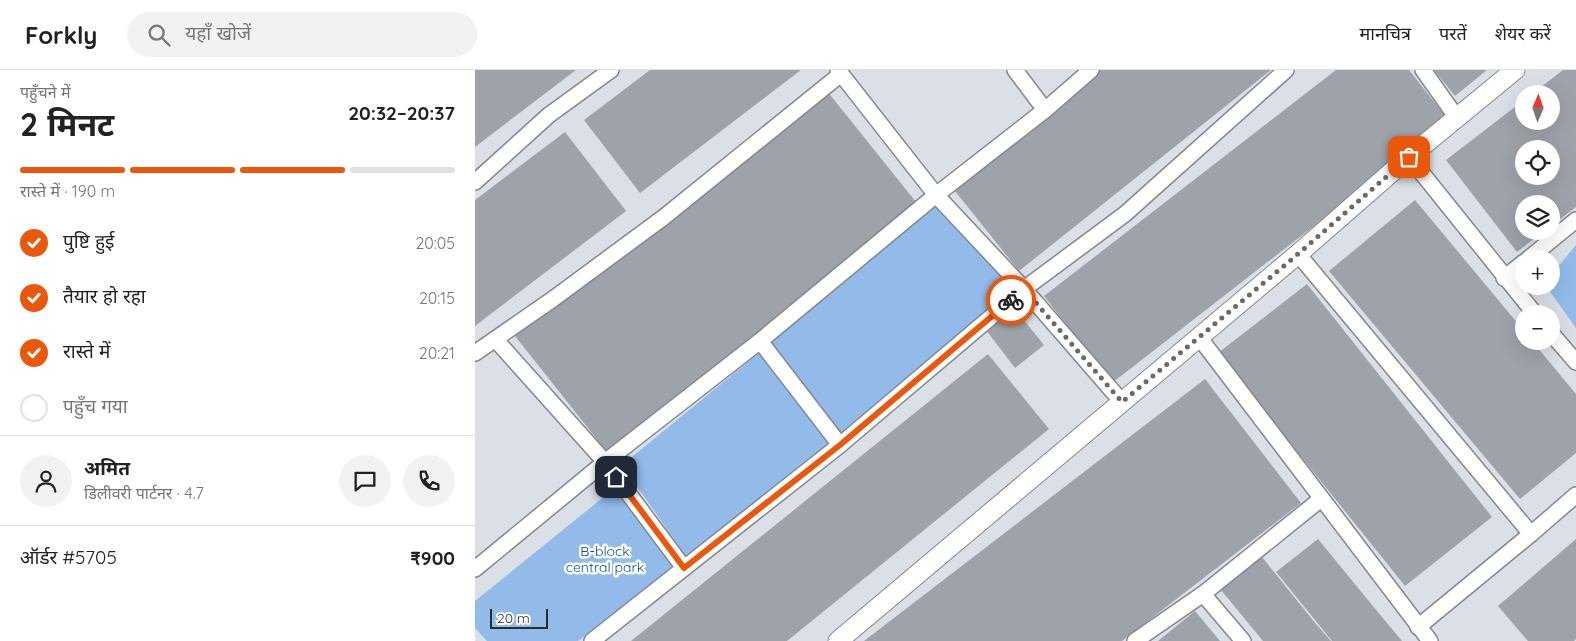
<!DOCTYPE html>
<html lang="hi">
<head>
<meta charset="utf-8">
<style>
  :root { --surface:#fff; --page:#f2f2f2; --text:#222; --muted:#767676; --line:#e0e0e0; --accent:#ea580c }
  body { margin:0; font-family:Quicksand,"Noto Sans Devanagari",sans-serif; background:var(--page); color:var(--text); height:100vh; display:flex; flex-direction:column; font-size:19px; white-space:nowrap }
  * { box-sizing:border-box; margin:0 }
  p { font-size:16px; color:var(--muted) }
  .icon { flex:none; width:28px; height:28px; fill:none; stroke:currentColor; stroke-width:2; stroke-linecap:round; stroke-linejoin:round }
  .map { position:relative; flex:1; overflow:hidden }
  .panel { display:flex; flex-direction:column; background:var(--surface); width:475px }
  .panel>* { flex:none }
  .needle { width:32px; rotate:2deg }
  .tools { position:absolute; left:1040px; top:15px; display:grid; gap:10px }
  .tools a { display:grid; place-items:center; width:45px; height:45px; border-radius:50%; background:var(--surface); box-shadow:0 5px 20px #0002; font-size:25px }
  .scale { position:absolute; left:15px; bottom:12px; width:58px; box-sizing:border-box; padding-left:5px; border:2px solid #292b2d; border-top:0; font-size:14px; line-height:18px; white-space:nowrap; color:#292b2d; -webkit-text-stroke:4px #fff; paint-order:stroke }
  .pin { position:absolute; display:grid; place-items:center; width:42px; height:42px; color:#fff; margin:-21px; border-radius:10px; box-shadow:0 2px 8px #0006 }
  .courier { position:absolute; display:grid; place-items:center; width:50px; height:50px; margin:-25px; border:4px solid #ea580c; border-radius:50%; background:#fff; color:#222; box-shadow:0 1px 6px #0007 }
  .overview em { font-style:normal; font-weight:700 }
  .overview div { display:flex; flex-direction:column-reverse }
  .overview { display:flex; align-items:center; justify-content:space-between; height:85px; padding:0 20px }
  h1 { font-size:32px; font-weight:700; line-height:38px }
  .bar { display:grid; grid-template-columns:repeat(4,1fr); gap:8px 5px; align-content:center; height:60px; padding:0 20px }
  .bar i { height:6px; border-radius:4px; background:var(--line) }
  .bar .active { background:var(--accent) }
  .bar p { grid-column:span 4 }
  .line { display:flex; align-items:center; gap:12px; padding:0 20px; border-top:1px solid var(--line) }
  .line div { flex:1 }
  .round { display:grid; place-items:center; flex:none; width:52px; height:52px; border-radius:26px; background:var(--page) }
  ol { padding:0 20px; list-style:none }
  li { display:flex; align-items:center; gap:15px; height:55px }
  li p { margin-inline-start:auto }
  li .icon { padding:5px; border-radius:50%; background:var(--accent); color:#fff; stroke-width:4 }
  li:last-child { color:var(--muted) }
  li i { width:28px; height:28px; border:2px solid var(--line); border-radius:50% }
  header { display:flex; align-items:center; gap:30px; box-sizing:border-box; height:70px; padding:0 25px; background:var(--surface); border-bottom:1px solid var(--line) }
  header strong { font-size:24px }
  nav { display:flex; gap:28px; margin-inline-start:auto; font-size:18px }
  .search { width:350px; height:45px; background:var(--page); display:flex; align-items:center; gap:12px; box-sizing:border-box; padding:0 18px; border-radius:28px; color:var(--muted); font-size:19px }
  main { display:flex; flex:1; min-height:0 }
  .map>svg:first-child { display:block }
  .green { fill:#92bbea }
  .building { fill:#9ea3a9; fill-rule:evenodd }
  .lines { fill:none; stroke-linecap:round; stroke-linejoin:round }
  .minor-casing { stroke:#83888e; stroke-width:18 }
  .tertiary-casing { stroke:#83888e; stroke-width:21 }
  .minor { stroke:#fff; stroke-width:15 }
  .tertiary { stroke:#fff; stroke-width:19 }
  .done { stroke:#676a6e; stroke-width:5; stroke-dasharray:0 9 }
  .route { stroke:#ea580c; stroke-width:6 }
  .labels { text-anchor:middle; stroke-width:5; stroke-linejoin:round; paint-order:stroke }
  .park-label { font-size:14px; fill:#065193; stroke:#fff }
</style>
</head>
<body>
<header>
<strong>Forkly</strong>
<div class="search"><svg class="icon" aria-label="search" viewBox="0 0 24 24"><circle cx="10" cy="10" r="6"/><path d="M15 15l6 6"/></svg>यहाँ खोजें</div>
<nav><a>मानचित्र</a><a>परतें</a><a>शेयर करें</a></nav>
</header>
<main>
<section class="panel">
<div class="overview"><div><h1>2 मिनट</h1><p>पहुँचने में</p></div><em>20:32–20:37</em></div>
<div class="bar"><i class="active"></i><i class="active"></i><i class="active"></i><i></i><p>रास्ते में · 190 m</p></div>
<ol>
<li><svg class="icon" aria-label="check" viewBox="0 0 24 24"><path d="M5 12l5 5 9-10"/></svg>पुष्टि हुई<p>20:05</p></li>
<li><svg class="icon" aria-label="check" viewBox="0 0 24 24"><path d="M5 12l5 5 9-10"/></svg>तैयार हो रहा<p>20:15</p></li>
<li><svg class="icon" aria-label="check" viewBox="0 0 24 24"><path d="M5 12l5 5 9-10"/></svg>रास्ते में<p>20:21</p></li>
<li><i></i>पहुँच गया</li>
</ol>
<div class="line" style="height:90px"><a class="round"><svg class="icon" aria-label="person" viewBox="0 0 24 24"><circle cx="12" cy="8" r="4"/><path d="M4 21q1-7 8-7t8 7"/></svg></a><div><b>अमित</b><p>डिलीवरी पार्टनर · 4.7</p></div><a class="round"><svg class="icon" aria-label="chat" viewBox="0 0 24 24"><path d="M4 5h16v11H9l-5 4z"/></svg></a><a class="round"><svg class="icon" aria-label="phone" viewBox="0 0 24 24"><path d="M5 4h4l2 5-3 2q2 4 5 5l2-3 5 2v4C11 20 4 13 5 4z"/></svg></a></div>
<div class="line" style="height:65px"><div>ऑर्डर #5705</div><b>₹900</b></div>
</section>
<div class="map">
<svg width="1101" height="571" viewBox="0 0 1101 571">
  <rect width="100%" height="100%" fill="#dae0e6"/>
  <g class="green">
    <polygon points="460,130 543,218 366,365 292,273"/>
    <polygon points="1101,175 1101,258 1071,216 1076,216 1076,205"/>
    <polygon points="285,282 354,374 212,488 147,395"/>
    <polygon points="141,417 199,496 103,571 12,571 0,558 0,531"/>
  </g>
  <g class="building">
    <polygon points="0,0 101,0 0,77"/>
    <polygon points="175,0 326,0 165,123 109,50"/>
    <polygon points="622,0 796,0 544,201 476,116"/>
    <polygon points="861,0 934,0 974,51 637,313 569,226"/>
    <polygon points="959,0 1012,0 980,26"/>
    <path d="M1088,0H1101V137L1076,156V134H1049V161H1069L1042,182L971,90L1049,30V51H1076V24H1057ZM1049,79H1076V106H1049Z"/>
    <polygon points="352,21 445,137 132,382 40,266"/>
    <polygon points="90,62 151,141 0,256 0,130"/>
    <polygon points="940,130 1049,261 1049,271 1057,271 1101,324 1101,383 1045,429 854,201"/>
    <polygon points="832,214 1017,447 930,516 743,283"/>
    <polygon points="536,234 569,275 540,298 508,256"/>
    <polygon points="513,284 574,359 312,571 156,571"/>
    <polygon points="730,309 826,433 647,571 389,571"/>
    <polygon points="843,469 897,535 927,571 857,571 801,502"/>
    <polygon points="1101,469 1101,569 1099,571 1053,571 1023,536"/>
    <polygon points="787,487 841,554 856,571 788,571 746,520"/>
    <polygon points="720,541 745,571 683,571"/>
  </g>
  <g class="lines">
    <defs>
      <g id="minor">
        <polyline points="363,0 461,125 549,219 647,332"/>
        <polyline points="540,0 570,40"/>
        <polyline points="948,0 982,48"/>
        <polyline points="934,87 1060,244"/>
        <polyline points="0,112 74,45 136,0"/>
        <polyline points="823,184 1056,464"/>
        <polyline points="1053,189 1101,150"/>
        <polyline points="1029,208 1049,192"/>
        <polyline points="1076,263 1101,292"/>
        <polyline points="724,267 955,571"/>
        <polyline points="20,269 130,392 209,498"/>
        <polyline points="285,271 365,375"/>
        <polyline points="0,283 78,229 189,147 366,4"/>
        <polyline points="0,499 130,392 285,271 461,125 570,40 616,0"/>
        <polyline points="728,524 768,571"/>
        <polyline points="943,557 1056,464 1101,425"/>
        <polyline points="117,571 365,375 549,219 650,144 811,0"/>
        <polyline points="660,571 728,524 846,429"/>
      </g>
      <polyline id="tertiary" points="363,571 823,184 934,87 1040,0"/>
    </defs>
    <use href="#minor" class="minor-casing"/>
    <use href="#tertiary" class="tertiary-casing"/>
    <use href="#minor" class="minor"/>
    <use href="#tertiary" class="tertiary"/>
  </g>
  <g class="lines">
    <polyline class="done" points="536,230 549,219 647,332 823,184 934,87"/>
    <polyline class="route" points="141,407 209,498 365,375 536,230"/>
  </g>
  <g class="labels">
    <g class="park-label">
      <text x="130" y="486">B-block<tspan x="130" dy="16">central park</tspan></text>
    </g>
  </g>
</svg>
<div class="tools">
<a><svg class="needle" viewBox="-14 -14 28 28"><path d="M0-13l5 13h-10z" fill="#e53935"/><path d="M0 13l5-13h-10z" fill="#767676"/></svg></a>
<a><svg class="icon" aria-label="locate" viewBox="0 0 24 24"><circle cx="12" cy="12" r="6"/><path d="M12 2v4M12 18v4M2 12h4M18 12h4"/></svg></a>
<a><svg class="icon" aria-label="layers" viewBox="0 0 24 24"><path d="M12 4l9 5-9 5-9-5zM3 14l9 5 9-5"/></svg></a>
<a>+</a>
<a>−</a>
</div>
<div class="scale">20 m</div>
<div class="pin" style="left:934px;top:87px;background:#ea580c"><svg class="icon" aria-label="bag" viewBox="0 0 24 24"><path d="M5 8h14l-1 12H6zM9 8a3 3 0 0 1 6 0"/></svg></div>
<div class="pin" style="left:141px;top:407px;background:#1f2937"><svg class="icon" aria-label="home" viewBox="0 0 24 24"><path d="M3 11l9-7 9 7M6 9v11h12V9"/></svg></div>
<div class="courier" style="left:536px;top:230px"><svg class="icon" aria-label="bike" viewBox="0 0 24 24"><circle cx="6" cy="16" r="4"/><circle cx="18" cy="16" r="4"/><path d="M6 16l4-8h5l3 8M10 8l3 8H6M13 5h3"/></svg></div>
</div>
</main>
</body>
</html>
